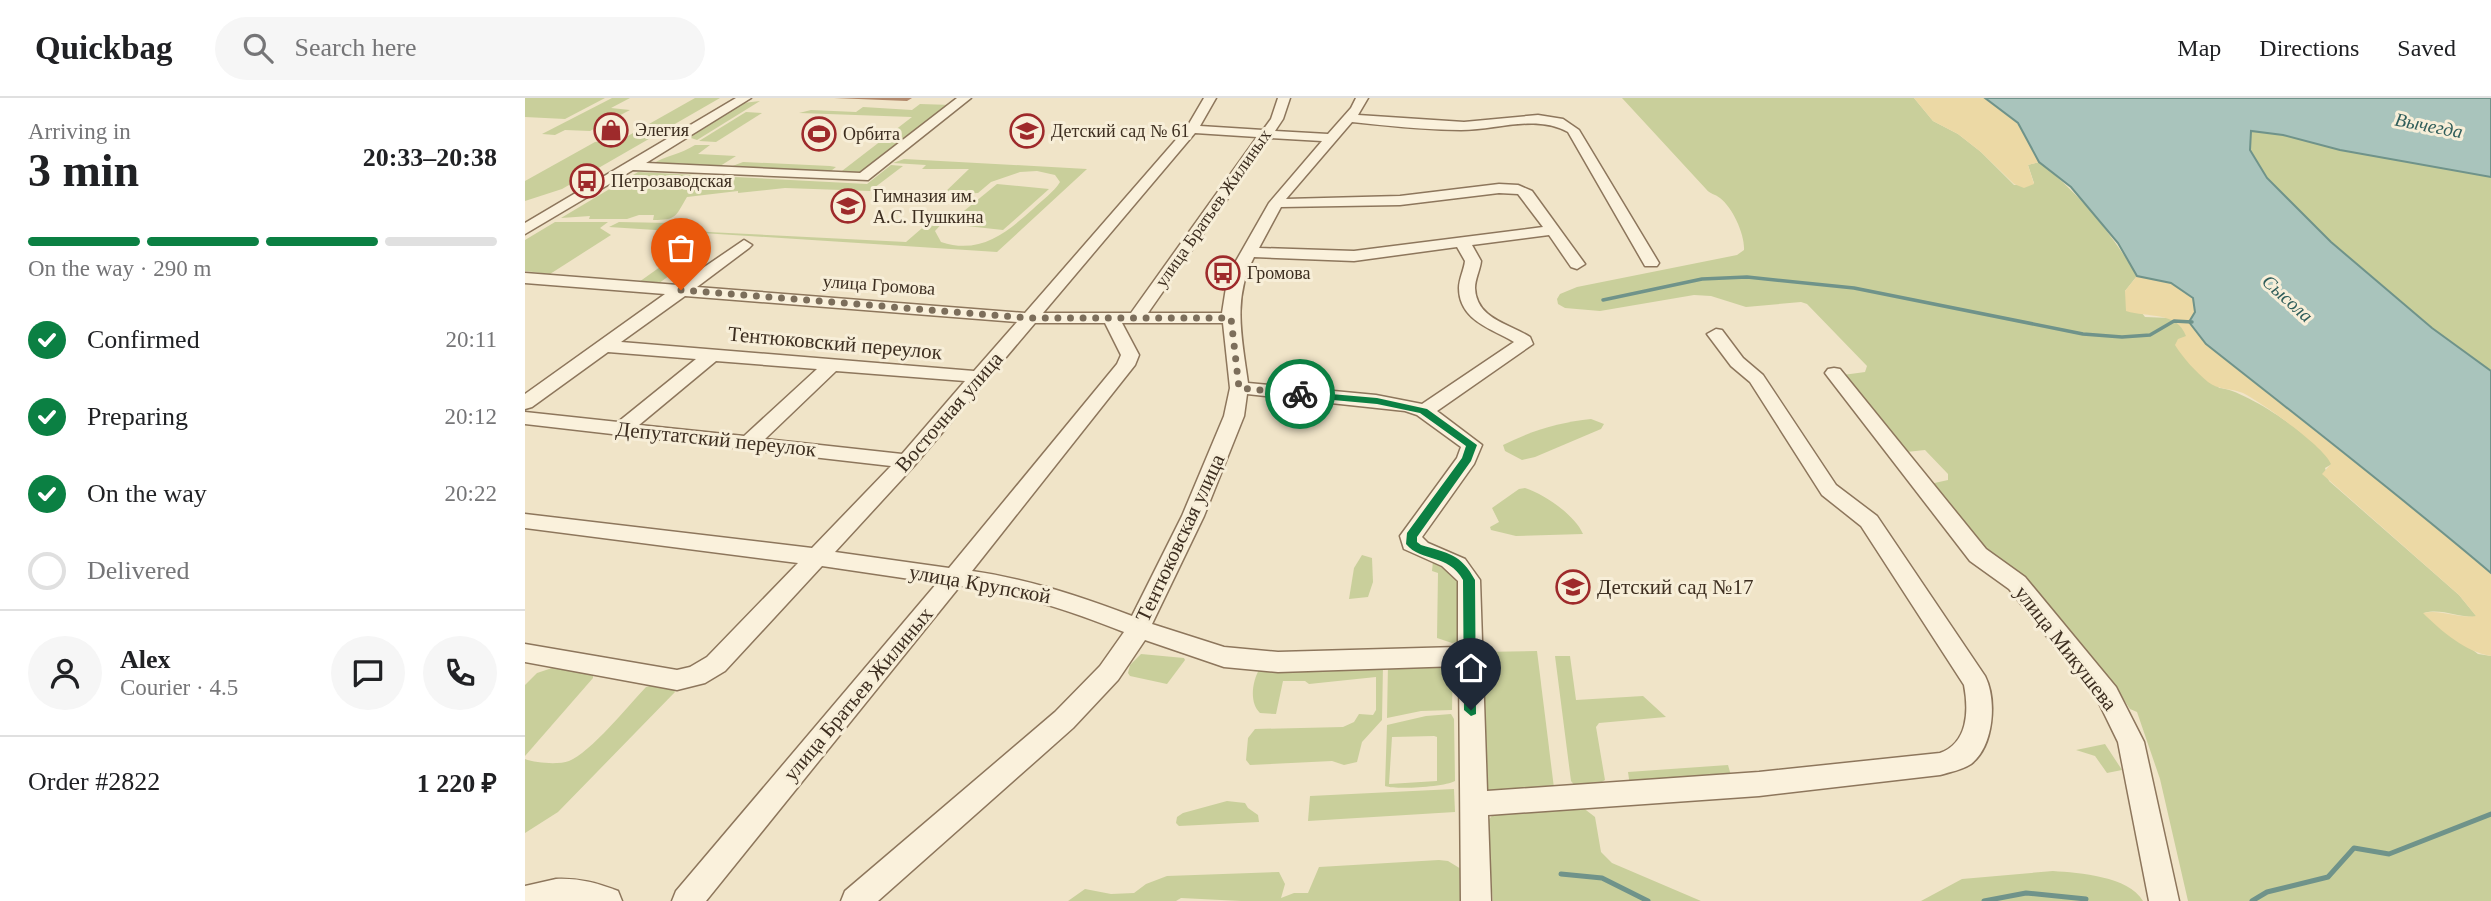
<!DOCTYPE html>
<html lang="en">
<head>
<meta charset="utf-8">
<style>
  :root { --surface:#fff; --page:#f6f6f6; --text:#202124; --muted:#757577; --line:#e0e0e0; --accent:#0b8043 }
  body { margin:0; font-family:"Times New Roman",serif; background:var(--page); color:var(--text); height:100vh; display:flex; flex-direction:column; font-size:26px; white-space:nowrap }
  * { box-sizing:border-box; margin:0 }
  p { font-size:23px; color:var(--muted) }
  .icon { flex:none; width:38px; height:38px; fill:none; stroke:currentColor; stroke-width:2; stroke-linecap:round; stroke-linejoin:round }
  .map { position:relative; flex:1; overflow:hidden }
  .side { display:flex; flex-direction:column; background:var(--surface); width:525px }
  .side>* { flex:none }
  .pin { position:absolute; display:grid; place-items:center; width:60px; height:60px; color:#fff; margin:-72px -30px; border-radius:50% 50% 50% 0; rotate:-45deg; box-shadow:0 0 7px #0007 }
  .pin .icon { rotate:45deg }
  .courier { position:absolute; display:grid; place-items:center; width:70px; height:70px; margin:-35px; border:5px solid #0b8043; border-radius:50%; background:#fff; color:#222; box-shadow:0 2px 9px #0007 }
  .head em { font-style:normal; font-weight:600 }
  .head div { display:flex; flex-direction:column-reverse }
  .head { display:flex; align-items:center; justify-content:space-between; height:119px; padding:0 28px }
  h1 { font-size:46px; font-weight:600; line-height:52px }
  .bar { display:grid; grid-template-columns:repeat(4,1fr); gap:10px 7px; align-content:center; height:84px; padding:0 28px }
  .bar i { height:9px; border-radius:5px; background:var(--line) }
  .bar .current { background:var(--accent) }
  .bar p { grid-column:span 4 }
  .line { display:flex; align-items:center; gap:18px; padding:0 28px; border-top:2px solid var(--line) }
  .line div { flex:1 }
  .round { display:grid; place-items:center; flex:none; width:74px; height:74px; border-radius:37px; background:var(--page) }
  ol { padding:0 28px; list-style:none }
  li { display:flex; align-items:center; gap:21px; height:77px }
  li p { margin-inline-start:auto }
  li .icon { padding:7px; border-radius:50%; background:var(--accent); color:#fff; stroke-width:4 }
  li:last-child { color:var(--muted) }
  li i { width:38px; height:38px; border:4px solid var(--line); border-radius:50% }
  header { display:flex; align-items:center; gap:42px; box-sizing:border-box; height:98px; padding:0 35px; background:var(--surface); border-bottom:2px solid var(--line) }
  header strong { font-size:33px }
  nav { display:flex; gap:38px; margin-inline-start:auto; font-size:24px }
  .search { width:490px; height:63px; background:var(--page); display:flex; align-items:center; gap:18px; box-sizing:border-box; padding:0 24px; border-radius:38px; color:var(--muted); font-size:26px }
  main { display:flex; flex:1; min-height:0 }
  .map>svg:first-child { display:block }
  .green { fill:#c9cf9b; fill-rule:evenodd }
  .sand { fill:#ecd9a5 }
  .water { fill:#a9c4bc; stroke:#6f938a; stroke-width:2 }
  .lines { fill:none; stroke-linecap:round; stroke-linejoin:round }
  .stream-far1 { stroke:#6f938a; stroke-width:3.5 }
  .stream { stroke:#6f938a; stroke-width:5 }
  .minor-casing { stroke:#8d765c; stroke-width:3 }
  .minor { fill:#faf1dc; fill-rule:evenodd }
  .wall { fill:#b2896c }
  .route { fill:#0b8043 }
  .done { stroke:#7c6e5b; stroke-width:7; stroke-dasharray:0 12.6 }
  .labels { text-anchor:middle; stroke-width:6; stroke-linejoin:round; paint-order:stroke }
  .far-poi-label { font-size:18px; fill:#3d2e20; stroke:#f7eed8; text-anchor:start }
  .far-street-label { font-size:18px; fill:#3d2e20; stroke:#f7eed8 }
  .far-water-label { font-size:19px; font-style:italic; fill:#2f5d5a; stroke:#f7eed8 }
  .street-label { font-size:21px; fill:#3d2e20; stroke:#f7eed8 }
  .poi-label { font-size:21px; fill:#3d2e20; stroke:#f7eed8; text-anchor:start }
</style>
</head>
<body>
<header>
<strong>Quickbag</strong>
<div class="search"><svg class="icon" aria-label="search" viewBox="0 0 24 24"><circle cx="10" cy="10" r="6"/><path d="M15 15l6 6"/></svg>Search here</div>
<nav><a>Map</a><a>Directions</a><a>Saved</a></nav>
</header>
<main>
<section class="side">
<div class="head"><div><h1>3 min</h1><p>Arriving in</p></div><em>20:33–20:38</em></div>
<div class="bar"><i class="current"></i><i class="current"></i><i class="current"></i><i></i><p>On the way · 290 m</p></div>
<ol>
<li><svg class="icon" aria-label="check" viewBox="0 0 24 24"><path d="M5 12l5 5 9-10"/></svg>Confirmed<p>20:11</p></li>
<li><svg class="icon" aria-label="check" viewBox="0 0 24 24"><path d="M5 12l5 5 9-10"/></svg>Preparing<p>20:12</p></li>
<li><svg class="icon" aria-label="check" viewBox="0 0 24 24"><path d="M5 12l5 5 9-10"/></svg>On the way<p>20:22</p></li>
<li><i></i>Delivered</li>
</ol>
<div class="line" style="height:126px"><a class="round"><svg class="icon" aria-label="person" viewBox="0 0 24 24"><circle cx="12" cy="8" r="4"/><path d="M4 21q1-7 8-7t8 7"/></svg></a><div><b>Alex</b><p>Courier · 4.5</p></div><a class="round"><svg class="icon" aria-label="chat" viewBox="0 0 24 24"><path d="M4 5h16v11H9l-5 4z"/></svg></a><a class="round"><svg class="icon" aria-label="phone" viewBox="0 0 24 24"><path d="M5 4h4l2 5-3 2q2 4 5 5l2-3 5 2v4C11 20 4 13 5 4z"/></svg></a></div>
<div class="line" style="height:91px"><div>Order #2822</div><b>1 220 ₽</b></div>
</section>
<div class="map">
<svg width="1966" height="803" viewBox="0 0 1966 803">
  <rect width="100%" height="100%" fill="#f0e4c8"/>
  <g class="green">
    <polygon points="0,0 80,0 40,21 0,19"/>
    <polygon points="87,0 105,0 86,10 105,12 65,33 40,32 30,37 17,36"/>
    <polygon points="170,0 195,0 37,91 0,103 0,83 70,44 101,39"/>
    <path d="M1097,0H1389L1408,23L1433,36L1456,54L1489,87L1509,85L1503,67L1514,64C1555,96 1585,133 1612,178L1600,193L1620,219L1644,220L1658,228L1694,290C1720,291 1796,343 1807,366L1800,370L1804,383L1934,497L1952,519C1933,520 1917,510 1899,515L1953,556L1966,558V803H1663L1635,681L1612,614L1605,611L1593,593L1468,462L1405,386L1423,382V376L1400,352L1372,355L1318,277L1340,274L1342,268L1282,206L1276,204L1221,209L1186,198L1169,197L1075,213L1040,210L1033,206L1032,201L1035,196L1052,189L1212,157L1219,152C1220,137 1208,110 1195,100C1190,96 1185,96 1181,91Z"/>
    <polygon points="235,3 172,42 163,39 218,5"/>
    <polygon points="395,6 427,7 337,77 313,76 387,19 274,15 286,12 331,14 338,9 387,12"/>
    <polygon points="221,14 237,15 191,44 174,43"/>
    <polygon points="1726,33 1758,37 1815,52 1966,79 1966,273 1907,230 1806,144 1742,80 1725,52"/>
    <path d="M170,47H185L173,56L211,58L192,70L125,67C140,58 156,56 170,47Z"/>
    <path d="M379,61L562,71L472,154L84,129L94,124L146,125L183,134L381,144L411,118L423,119L410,133L416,144C455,157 481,135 508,111C517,102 529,94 535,84L530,77L512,73L495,74L466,84L453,95L417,97L444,71H397L401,67L368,65Z"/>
    <polygon points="218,64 305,68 311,69 302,76 205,69"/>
    <path d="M366,67L378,68L345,93L260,90L213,95V93L162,99C150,119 152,122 128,122L129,117H114L102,121H64L65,118L36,120L113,74L342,86Z"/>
    <polygon points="472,86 524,91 478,132 423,126"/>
    <polygon points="30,124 83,124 75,130 86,137 25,176 0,173 0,142"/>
    <polygon points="142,164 162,165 130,188 99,185 102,183 114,184"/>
    <path d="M1066,321L1079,326L1076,331L1010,359L997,362L980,353L978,347C1005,333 1036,324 1066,321Z"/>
    <path d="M1000,390C1019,396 1050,417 1058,436L991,438L966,432L965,429L974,424L967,410L994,391Z"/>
    <polygon points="837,457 847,460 848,484 843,499 824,501 829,470"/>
    <polygon points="908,463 933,472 936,543 927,545 912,540 913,475 907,473"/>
    <polygon points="1012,553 1029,690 958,695 954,554"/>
    <polygon points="616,556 659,560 660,562 642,586 605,578 603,575 605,567"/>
    <polygon points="1030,558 1045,558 1051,602 1118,598 1141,619 1074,625 1071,629 1080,682 1072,687 1051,689 1046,683"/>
    <polygon points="928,565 927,612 896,613 862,620 863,566"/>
    <path d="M858,567L857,622L837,644L832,664L819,667L807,663L725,667L721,662L723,640L730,631L818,629L829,624L834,616L848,617L851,612V579L784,586L780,583H758L751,616L735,615C724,605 727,583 735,570Z"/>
    <polygon points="30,569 68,577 68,580 0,658 0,587 12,575"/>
    <path d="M129,587L148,591L150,594L33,714L0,735V661C11,665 33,667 44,663C65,655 104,607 121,589Z"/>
    <path d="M926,616L929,621L930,683C919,689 872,692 860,688L862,627L901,618ZM909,638L912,639V683L864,686L867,639Z"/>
    <polygon points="1580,646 1597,672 1582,675 1570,658 1551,652"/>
    <polygon points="1203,667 1207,681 1105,688 1103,674"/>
    <polygon points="929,691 930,714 783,723 785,698"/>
    <polygon points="702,703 720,705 723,710 733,717 734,724 654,728 651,725 652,719 658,715"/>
    <polygon points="1057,709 1070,719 1076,754 1087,765 1176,803 968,803 961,725 970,714"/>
    <polygon points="914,762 923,763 936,771 941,803 716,803 656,800 651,803 543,803 560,791 586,796 609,795 621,786 642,778 754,774 760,786 756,800 769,795 783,795 794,769"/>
    <path d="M1528,773C1555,775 1603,778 1618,803H1396L1437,781Z"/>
  </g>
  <g class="sand">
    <polygon points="1389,0 1460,0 1493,25 1514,64 1503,67 1509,86 1499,90 1489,86 1456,54 1433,36 1408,23"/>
    <path d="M1612,178L1646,185L1668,201L1681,246L1824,360L1851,378L1966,475V558C1941,554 1916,533 1898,515C1917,511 1932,521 1951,518L1934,497L1797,376L1806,366C1799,348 1737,305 1718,295C1706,290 1693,292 1683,284C1671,274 1658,260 1650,247L1653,241L1661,238C1652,213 1623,220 1601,213L1600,193Z"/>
  </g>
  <path class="water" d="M1460,0H1966V79L1815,52L1758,37L1726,33L1725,52L1742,80L1806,144L1907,230L1966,273V475C1873,396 1777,322 1681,246L1664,224L1670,214L1668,200L1646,185L1612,178L1593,145L1546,89L1514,64L1493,25Z"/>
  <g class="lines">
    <polyline class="stream-far1" points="1078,202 1177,181 1222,179 1329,190 1558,236 1597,239 1625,237 1649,223 1667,224"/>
    <g class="stream">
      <polyline points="1036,776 1077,780 1123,803"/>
      <polyline points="1459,803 1501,795 1561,801"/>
      <polyline points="1727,803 1742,794 1803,779 1829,750 1864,756 1966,716"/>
    </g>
    <defs>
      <g id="minor">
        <polygon points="211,0 226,0 121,65 335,75 432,0 446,0 343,82 108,72 0,136 0,125"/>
        <path d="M679,0H691L675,28L738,32L746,21L753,0H765L758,21L750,33L803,36L826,10L831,0H843L833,17L939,24L1013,17L1038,21L1054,32L1134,165L1132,168H1120L1043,34C1011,16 972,32 936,32C900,32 864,28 827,24L761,101L875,98L974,86L993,87L1007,93L1060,166L1052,171L1046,169L1024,137L947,147L956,163C955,172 950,181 950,190C951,221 985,226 1005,239L1008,246L912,313L957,347L949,366L897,439L903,445L940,461L955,482L962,693L1234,674L1415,655C1443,645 1444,613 1439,587L1336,428L1297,397L1225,284L1206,268L1182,236L1191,231L1197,232L1218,260L1238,277L1311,387L1352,418L1460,578C1472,602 1469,648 1446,666C1437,672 1425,674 1415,677L1234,698L963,717L966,803H936L934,568L753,574L699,569L620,542L593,582L548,630L353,803H316L320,793L530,614L575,568L599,534C541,511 498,497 435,488L181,803H147L151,793L412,485L297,468L200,573L180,585L152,592L0,564V546L152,572L165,569L182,559L273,465L0,430V416L287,450L366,368L0,326V314L93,324L171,261L83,254L7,309L0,311V296L140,196L0,185V175L153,187L219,142L227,147L224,150L172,189L500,215L662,29ZM670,35L732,39L606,215H518ZM745,40L797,43L744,105L703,177L697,215H623ZM974,95L993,96L1018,129L829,153L734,150L756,109L875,107ZM932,149L940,163C939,172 934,181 934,190C934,223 968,231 989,244L897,306L851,297L723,285C717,241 707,200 729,159L829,163ZM160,198L492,224L449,273L96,244ZM510,225H580L596,257L592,266L424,470L310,454L389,368ZM597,225H698L705,290L699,318L657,418L607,518C554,498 503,481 447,473L610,267L614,257ZM191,263L292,271L219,338L114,327ZM311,273L440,283L377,356L240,341ZM722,296L880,313L892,317L936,349L932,360L875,438L879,451L917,468L933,483V549L753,554L699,549L627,526L679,418L719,318Z"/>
        <polygon points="1309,270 1315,271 1461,451 1500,479 1591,589 1619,644 1654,803 1624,803 1593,644 1573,603 1484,491 1445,463 1303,279 1300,275 1303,271"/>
        <path d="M31,781C54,780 72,785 93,793L97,803H0V788Z"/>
      </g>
    </defs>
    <use href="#minor" class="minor-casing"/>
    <use href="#minor" class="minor"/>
  </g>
  <polygon class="wall" points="309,0 387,0 382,3"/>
  <path class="route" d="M771,293L852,300L902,311L952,347L946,363L892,439V444L896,447C923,455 936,456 950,482L951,616L946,618L939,612L938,482C923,455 897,465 881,446L882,435L937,360L941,348L895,315L852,306L775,299L769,296Z"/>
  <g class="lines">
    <polyline class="done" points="156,192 505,220 706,220 714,290 775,296"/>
  </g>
  <defs>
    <symbol id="shop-ring" viewBox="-11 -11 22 22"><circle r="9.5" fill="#f7eed8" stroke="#9e2a2b" stroke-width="1.5"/><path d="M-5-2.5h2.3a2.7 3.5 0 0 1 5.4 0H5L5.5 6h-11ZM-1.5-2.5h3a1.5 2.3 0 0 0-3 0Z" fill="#9e2a2b"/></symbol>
    <symbol id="school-ring" viewBox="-11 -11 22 22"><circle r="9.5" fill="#f7eed8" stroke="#9e2a2b" stroke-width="1.5"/><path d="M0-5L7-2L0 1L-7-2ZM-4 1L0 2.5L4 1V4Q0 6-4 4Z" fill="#9e2a2b"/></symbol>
    <symbol id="stadium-ring" viewBox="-11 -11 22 22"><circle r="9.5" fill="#f7eed8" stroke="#9e2a2b" stroke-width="1.5"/><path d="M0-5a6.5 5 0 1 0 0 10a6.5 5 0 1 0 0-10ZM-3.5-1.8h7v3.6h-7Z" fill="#9e2a2b"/></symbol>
    <symbol id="bus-ring" viewBox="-11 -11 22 22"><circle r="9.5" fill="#f7eed8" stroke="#9e2a2b" stroke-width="1.5"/><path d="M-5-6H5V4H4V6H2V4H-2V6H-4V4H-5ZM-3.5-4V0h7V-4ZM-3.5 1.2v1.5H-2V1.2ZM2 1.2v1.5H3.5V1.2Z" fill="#9e2a2b"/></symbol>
  </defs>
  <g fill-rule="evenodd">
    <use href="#shop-ring" x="67" y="13" width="38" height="38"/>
    <use href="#school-ring" x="483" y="14" width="38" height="38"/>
    <use href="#stadium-ring" x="275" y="17" width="38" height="38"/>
    <use href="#bus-ring" x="43" y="64" width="38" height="38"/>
    <use href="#school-ring" x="304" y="89" width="38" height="38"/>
    <use href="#bus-ring" x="679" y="156" width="38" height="38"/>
    <use href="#school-ring" x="1029" y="470" width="38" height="38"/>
  </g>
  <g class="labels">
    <g class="far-poi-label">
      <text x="110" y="38">Элегия</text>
      <text x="526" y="39">Детский сад № 61</text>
      <text x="318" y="42">Орбита</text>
      <text x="86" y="89">Петрозаводская</text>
      <text x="348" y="104">Гимназия им.<tspan x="348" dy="21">А.С. Пушкина</tspan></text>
      <text x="722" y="181">Громова</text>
    </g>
    <g class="far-street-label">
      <text transform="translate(688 110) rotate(-55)" y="6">улица Братьев Жилиных</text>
      <text transform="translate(354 187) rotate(4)" y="6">улица Громова</text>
    </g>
    <g class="far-water-label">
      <text transform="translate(1904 27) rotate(11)" y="7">Вычегда</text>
      <text transform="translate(1763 200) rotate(42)" y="7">Сысола</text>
    </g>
    <g class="street-label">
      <text transform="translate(310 245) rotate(5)" y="7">Тентюковский переулок</text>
      <text transform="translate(424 314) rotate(-49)" y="7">Восточная улица</text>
      <text transform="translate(191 341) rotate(6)" y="7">Депутатский переулок</text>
      <text transform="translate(655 440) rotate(-65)" y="7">Тентюковская улица</text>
      <text transform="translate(455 486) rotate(10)" y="7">улица Крупской</text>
      <text transform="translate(1541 550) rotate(52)" y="7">улица Микушева</text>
      <text transform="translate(333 596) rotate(-50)" y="7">улица Братьев Жилиных</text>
    </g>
    <g class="poi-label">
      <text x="1072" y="496">Детский сад №17</text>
    </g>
  </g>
</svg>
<div class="pin" style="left:156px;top:192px;background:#ea580c"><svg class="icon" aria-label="bag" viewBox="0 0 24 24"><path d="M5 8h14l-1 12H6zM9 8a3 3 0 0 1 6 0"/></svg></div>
<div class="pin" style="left:946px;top:612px;background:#1f2937"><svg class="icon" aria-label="home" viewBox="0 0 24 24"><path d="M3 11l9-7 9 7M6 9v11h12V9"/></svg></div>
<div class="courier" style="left:775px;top:296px"><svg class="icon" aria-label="bike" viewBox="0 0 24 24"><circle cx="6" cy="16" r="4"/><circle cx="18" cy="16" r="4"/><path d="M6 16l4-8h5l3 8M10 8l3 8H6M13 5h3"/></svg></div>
</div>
</main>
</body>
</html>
